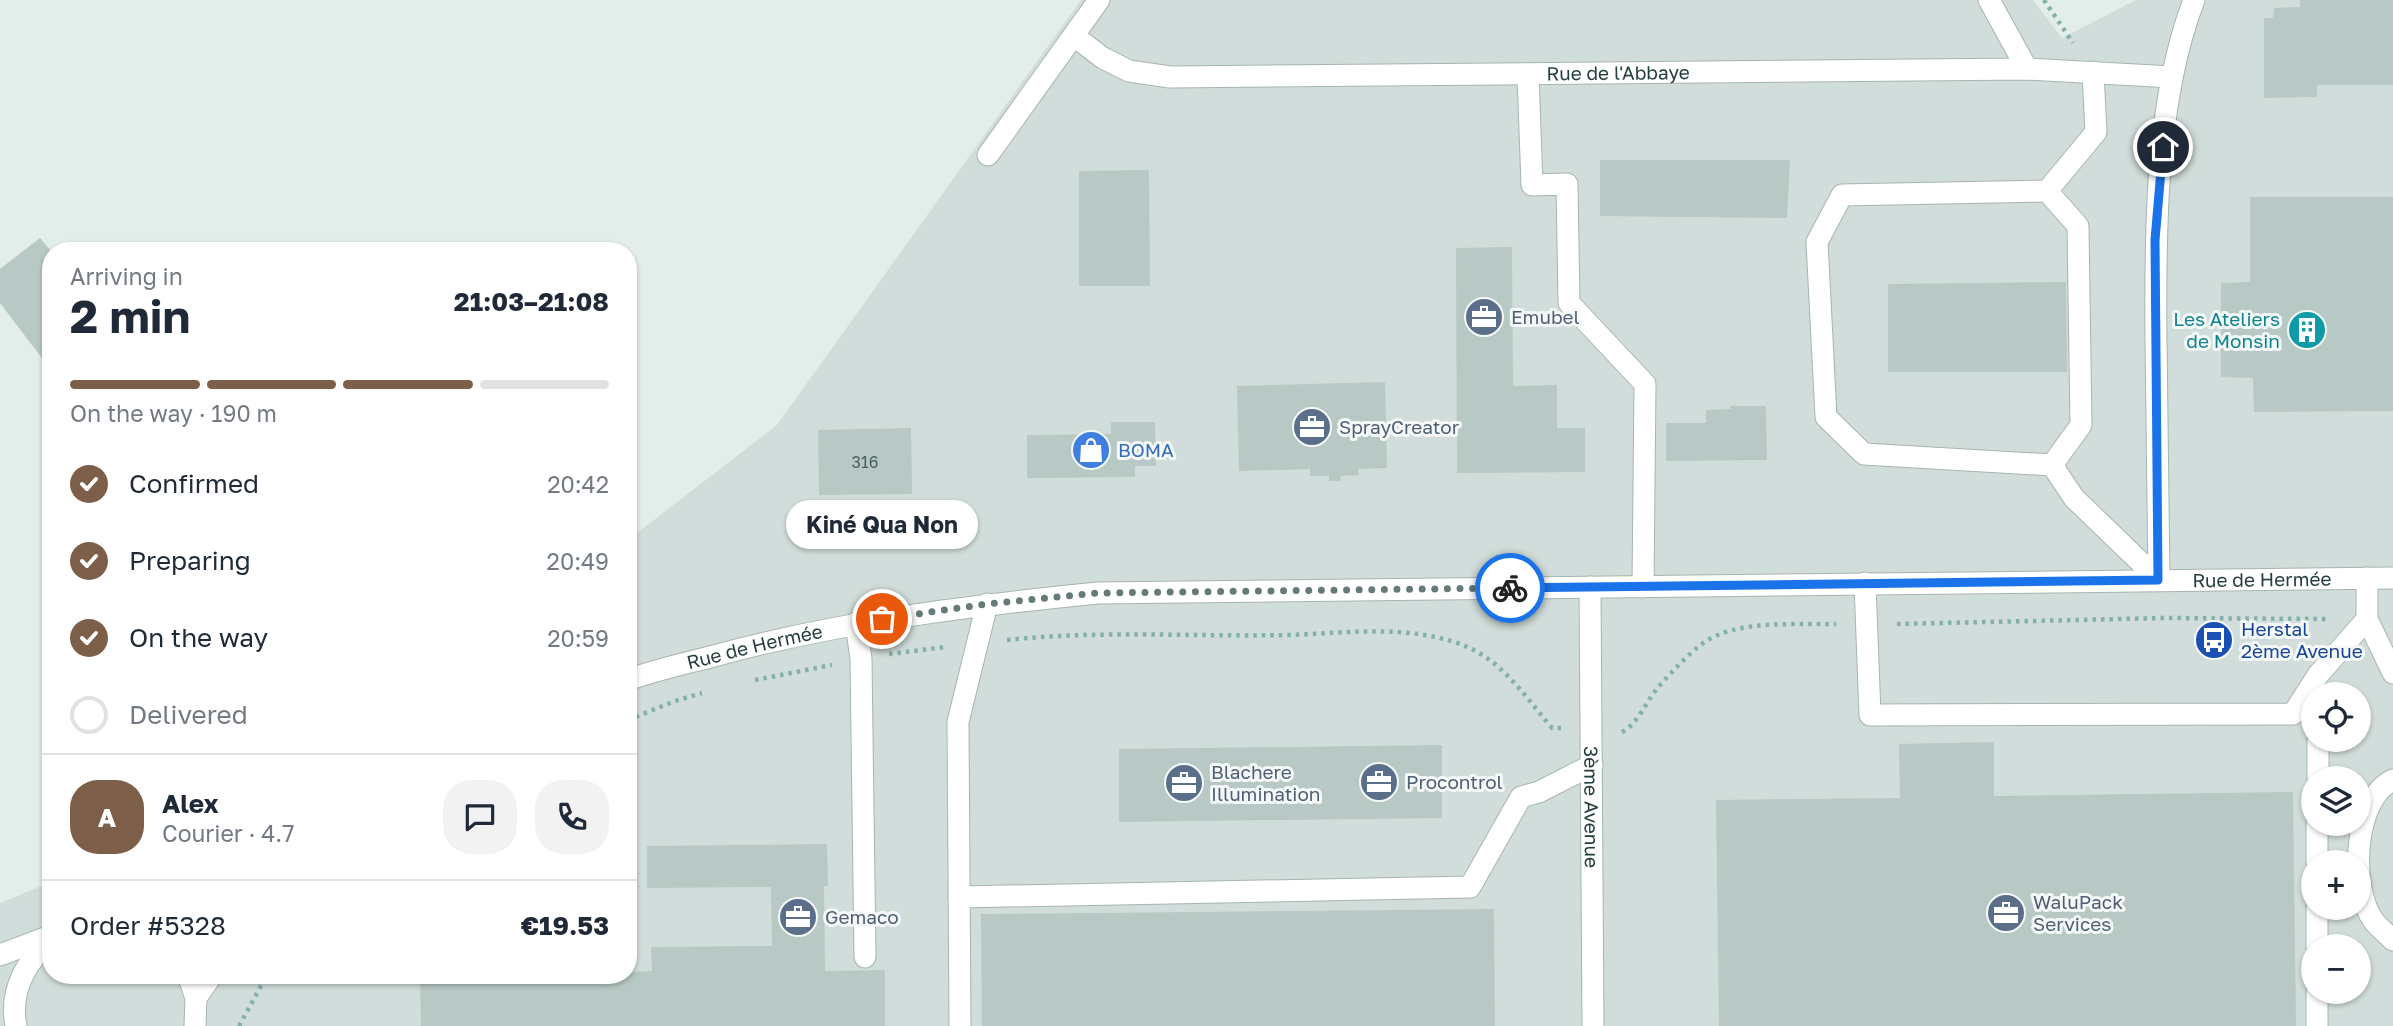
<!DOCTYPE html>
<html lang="en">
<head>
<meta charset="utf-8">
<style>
  :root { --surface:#fff; --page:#f2f2f3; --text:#1f2937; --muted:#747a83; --line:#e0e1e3; --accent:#7d5e48 }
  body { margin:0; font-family:"Golos Text",sans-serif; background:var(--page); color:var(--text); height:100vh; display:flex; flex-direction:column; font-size:26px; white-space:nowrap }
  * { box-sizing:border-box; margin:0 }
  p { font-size:23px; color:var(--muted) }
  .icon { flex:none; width:38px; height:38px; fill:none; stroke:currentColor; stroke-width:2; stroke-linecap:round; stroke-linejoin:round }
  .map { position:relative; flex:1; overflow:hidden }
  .side { position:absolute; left:42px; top:242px; width:595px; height:742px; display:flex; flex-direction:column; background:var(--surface); border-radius:28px; box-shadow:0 2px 5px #0004 }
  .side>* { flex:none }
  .buttons { position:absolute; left:2301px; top:682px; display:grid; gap:14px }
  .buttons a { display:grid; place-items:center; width:70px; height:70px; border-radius:50%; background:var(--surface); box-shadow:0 2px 5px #0004; font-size:35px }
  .pin { position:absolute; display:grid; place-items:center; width:60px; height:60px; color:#fff; margin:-30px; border:4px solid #fff; border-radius:50%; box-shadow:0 2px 7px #0007 }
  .courier { position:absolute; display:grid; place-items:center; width:70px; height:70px; margin:-35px; border:5px solid #1a73e8; border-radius:50%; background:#fff; color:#222; box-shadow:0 2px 9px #0007 }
  .bubble { position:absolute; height:49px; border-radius:24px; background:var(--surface); box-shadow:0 2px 5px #0004; font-size:23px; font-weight:700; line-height:49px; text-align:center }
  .summary em { font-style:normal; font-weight:700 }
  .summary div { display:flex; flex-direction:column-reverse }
  .summary { display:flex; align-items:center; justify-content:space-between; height:119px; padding:0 28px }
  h1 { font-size:46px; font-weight:700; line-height:52px }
  .bar { display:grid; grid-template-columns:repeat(4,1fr); gap:10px 7px; align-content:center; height:84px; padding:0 28px }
  .bar i { height:9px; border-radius:5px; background:var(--line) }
  .bar .on { background:var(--accent) }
  .bar p { grid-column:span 4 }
  .line { display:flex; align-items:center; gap:18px; padding:0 28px; border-top:2px solid var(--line) }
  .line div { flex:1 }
  .round { display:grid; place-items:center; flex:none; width:74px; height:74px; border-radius:28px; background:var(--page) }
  ol { padding:0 28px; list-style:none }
  li { display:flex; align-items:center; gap:21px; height:77px }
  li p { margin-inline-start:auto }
  li .icon { padding:7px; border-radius:50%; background:var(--accent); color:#fff; stroke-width:4 }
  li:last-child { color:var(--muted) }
  li i { width:38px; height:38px; border:4px solid var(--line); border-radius:50% }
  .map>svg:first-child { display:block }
  .built { fill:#d1ddda; fill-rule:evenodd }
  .building { fill:#b8c8c4 }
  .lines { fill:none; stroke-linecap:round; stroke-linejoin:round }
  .minor-casing { stroke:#a6b5b2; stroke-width:23 }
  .path { stroke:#84b0ab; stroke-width:4.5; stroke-dasharray:3.5 5; stroke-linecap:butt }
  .minor { stroke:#fff; stroke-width:21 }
  .done { stroke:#667b79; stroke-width:7; stroke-dasharray:0 12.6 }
  .route { stroke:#1a73e8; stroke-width:9 }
  .labels { text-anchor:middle; stroke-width:6; stroke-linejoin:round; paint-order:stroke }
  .number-label { font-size:16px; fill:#48605e }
  .street-label { font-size:19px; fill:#233e3c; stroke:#f4f9f8 }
  .service-label { font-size:19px; fill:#4e5e75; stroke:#f4f9f8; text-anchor:start }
  .culture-label { font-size:19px; fill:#0d838f; stroke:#f4f9f8; text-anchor:end }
  .shop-label { font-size:19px; fill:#366cbe; stroke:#f4f9f8; text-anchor:start }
  .transit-label { font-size:19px; fill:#164399; stroke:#f4f9f8; text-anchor:start }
</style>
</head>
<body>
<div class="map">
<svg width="2393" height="1026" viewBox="0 0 2393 1026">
  <rect width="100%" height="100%" fill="#e3edea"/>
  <path class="built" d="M1081,0H2033L2062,38L2136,0H2393V1026H0V903L51,882V975H628V540L777,425ZM2314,695H2359V740H2314ZM2314,779H2359V824H2314ZM2314,863H2359V908H2314ZM2314,947H2359V992H2314Z"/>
  <g class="building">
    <polygon points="2300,0 2393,0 2393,85 2317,85 2317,97 2264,98 2264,18 2273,18 2274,8 2300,7"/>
    <polygon points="1600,160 1790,160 1787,218 1600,216"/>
    <polygon points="1149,170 1150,286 1079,286 1079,171"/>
    <polygon points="2250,197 2393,197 2393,411 2254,412 2253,378 2221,377 2221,283 2250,282"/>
    <polygon points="40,238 51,251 51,370 0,303 0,269"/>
    <polygon points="1512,247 1513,386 1557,385 1557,428 1585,428 1585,472 1457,473 1456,248"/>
    <polygon points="2066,282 2067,372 1888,372 1888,284"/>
    <polygon points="1385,382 1387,468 1358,469 1359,475 1340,476 1341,481 1329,481 1329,476 1310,476 1310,469 1239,471 1237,386"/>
    <polygon points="1730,406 1766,406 1767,460 1666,461 1666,423 1706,423 1706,410 1731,409"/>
    <polygon points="1111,422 1155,422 1156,466 1135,466 1135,477 1027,478 1027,435 1111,434"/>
    <polygon points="911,428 912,494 819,495 818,430"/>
    <polygon points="1994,742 1994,796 2293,792 2296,1026 1719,1026 1716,800 1900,798 1899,744"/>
    <polygon points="1442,745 1442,818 1119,822 1119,749"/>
    <polygon points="827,844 828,886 824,886 825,971 885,970 885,1026 421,1026 420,975 628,975 628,972 652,971 651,947 772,946 771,887 647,888 647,846"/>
    <polygon points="1494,909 1495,1026 982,1026 981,914"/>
  </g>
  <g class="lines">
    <defs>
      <g id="minor">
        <polyline points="1989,0 2027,69"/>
        <path id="s1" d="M1074,36L1103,58L1129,71L1170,77L2027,69L2172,77"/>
        <polyline points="2093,72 2096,132 2047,191 1842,195 1817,242 1826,417 1864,454 2052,465 2074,498 2159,580"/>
        <polyline points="1528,75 1532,185 1567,184 1569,303 1645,384 1643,587"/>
        <polyline points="988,155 1099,0"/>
        <polyline points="2047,191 2078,226 2081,425 2052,465"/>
        <polyline points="2367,578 2367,619 2393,673"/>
        <path d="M2159,580C2158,501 2157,421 2156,341C2155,234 2155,101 2194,0"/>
        <polyline points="1865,583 1870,715 2293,714 2318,675 2367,619"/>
        <path id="s2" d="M1590,587L1593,1026"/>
        <polyline points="856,623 861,659 865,957"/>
        <path id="s3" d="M628,680C655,670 683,664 710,657C837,622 967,606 1098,593L2393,578"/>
        <polyline points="2318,779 2318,740"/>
        <path d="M2393,780C2353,799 2350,887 2373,920C2378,927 2387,934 2393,940"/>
        <polyline points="2317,863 2317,824"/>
        <polyline points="959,897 1470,887 1521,797 1539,792 1592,765"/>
        <polyline points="2317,947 2317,908"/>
        <polyline points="0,955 45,938"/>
        <polyline points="188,975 196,998 195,1026"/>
        <polyline points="196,998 212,975"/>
        <path d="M16,1026C9,991 26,962 51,939"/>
        <polyline points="960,1026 958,722 987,604"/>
        <polyline points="2317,1026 2317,992"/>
      </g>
    </defs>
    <use href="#minor" class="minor-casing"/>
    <g class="path">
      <polyline points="2044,0 2073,43"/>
      <polyline points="1897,624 2165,618 2326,619"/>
      <path d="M1007,640C1101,630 1195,637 1290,635C1345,633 1400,625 1454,642C1500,656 1522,693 1552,728H1561"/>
      <polyline points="889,654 946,647"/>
      <polyline points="755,680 832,665"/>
      <polyline points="628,720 675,701 702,693"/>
      <path d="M1622,732C1638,724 1647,700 1659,686C1673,671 1686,656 1702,644C1735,619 1796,625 1836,624"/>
      <polyline points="239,1026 267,975"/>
    </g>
    <use href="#minor" class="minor"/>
  </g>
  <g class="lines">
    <polyline class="done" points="882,619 987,604 1098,593 1510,588"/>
    <polyline class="route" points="1510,588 2158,580 2155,240 2163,147"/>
  </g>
  <defs>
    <symbol id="office-disc" viewBox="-11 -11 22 22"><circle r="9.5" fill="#5c6f8a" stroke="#f4f9f8"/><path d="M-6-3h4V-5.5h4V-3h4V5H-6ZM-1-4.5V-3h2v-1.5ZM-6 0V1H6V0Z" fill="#fff"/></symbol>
    <symbol id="building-disc" viewBox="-11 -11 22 22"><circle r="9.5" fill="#0f9aa8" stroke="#f4f9f8"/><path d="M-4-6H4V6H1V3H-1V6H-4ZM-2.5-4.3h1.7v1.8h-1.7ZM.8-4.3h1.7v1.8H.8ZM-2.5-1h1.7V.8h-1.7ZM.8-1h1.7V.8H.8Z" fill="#fff"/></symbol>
    <symbol id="shop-disc" viewBox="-11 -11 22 22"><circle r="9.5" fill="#3f7fe0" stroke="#f4f9f8"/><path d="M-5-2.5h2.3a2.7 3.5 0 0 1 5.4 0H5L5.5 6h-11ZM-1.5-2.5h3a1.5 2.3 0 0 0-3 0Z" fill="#fff"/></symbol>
    <symbol id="bus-disc" viewBox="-11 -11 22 22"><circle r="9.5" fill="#1a4fb4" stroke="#f4f9f8"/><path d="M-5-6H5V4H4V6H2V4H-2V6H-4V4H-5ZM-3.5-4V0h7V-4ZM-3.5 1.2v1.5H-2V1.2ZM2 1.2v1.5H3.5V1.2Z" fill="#fff"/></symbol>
  </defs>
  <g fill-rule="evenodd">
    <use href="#office-disc" x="1462" y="295" width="44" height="44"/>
    <use href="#building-disc" x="2285" y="308" width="44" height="44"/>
    <use href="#office-disc" x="1290" y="405" width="44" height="44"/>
    <use href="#shop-disc" x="1069" y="428" width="44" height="44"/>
    <use href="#bus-disc" x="2192" y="618" width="44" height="44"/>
    <use href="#office-disc" x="1357" y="760" width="44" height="44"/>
    <use href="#office-disc" x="1162" y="761" width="44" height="44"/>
    <use href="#office-disc" x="1984" y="891" width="44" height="44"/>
    <use href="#office-disc" x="776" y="895" width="44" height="44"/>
  </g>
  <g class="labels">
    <g class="number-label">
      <text x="865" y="468">316</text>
    </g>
    <g class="street-label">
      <text dy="7" stroke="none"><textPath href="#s1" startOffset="555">Rue de l'Abbaye</textPath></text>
      <text dy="7" stroke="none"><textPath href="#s3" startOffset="1643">Rue de Hermée</textPath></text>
      <text dy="7" stroke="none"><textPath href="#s3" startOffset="131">Rue de Hermée</textPath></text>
      <text dy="7" stroke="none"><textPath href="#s2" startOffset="220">3ème Avenue</textPath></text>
    </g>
    <g class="service-label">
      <text x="1511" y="324">Emubel</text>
      <text x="1339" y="434">SprayCreator</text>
      <text x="1211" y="779">Blachere<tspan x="1211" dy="22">Illumination</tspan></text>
      <text x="1406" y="789">Procontrol</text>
      <text x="2033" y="909">WaluPack<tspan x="2033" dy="22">Services</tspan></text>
      <text x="825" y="924">Gemaco</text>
    </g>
    <g class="culture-label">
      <text x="2280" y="326">Les Ateliers<tspan x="2280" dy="22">de Monsin</tspan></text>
    </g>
    <g class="shop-label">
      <text x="1118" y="457">BOMA</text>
    </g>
    <g class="transit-label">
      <text x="2241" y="636">Herstal<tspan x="2241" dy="22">2ème Avenue</tspan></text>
    </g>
  </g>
</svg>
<div class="buttons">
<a><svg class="icon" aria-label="locate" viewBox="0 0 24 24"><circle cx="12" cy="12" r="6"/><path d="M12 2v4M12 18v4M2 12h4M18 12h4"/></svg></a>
<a><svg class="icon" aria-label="layers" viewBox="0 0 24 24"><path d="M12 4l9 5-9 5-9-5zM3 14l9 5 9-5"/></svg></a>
<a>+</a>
<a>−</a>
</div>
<div class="pin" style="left:882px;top:619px;background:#ea580c"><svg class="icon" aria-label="bag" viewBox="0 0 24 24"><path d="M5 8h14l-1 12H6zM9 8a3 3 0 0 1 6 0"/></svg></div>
<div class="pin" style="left:2163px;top:147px;background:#1f2937"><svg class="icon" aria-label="home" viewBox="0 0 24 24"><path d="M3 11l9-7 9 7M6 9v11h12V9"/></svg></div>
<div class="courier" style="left:1510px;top:588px"><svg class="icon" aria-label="bike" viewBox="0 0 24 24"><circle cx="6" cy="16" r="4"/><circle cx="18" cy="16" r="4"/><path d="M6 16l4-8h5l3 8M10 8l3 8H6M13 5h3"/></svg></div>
<div class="bubble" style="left:786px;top:500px;width:192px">Kiné Qua Non</div>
<section class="side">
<div class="summary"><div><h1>2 min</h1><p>Arriving in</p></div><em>21:03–21:08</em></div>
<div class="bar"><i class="on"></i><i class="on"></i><i class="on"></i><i></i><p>On the way · 190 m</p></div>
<ol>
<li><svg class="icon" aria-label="check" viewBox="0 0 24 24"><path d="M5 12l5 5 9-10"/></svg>Confirmed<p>20:42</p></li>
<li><svg class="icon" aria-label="check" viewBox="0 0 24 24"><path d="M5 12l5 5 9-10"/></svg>Preparing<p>20:49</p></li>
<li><svg class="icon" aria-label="check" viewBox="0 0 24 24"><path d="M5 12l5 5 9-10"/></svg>On the way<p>20:59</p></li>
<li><i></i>Delivered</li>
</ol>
<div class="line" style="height:126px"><b class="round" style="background:var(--accent);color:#fff">A</b><div><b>Alex</b><p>Courier · 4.7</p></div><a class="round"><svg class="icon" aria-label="chat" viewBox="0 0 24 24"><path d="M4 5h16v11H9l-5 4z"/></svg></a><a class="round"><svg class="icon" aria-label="phone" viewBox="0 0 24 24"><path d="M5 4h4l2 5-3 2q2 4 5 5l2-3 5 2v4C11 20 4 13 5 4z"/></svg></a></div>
<div class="line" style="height:91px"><div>Order #5328</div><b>€19.53</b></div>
</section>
</div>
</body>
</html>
